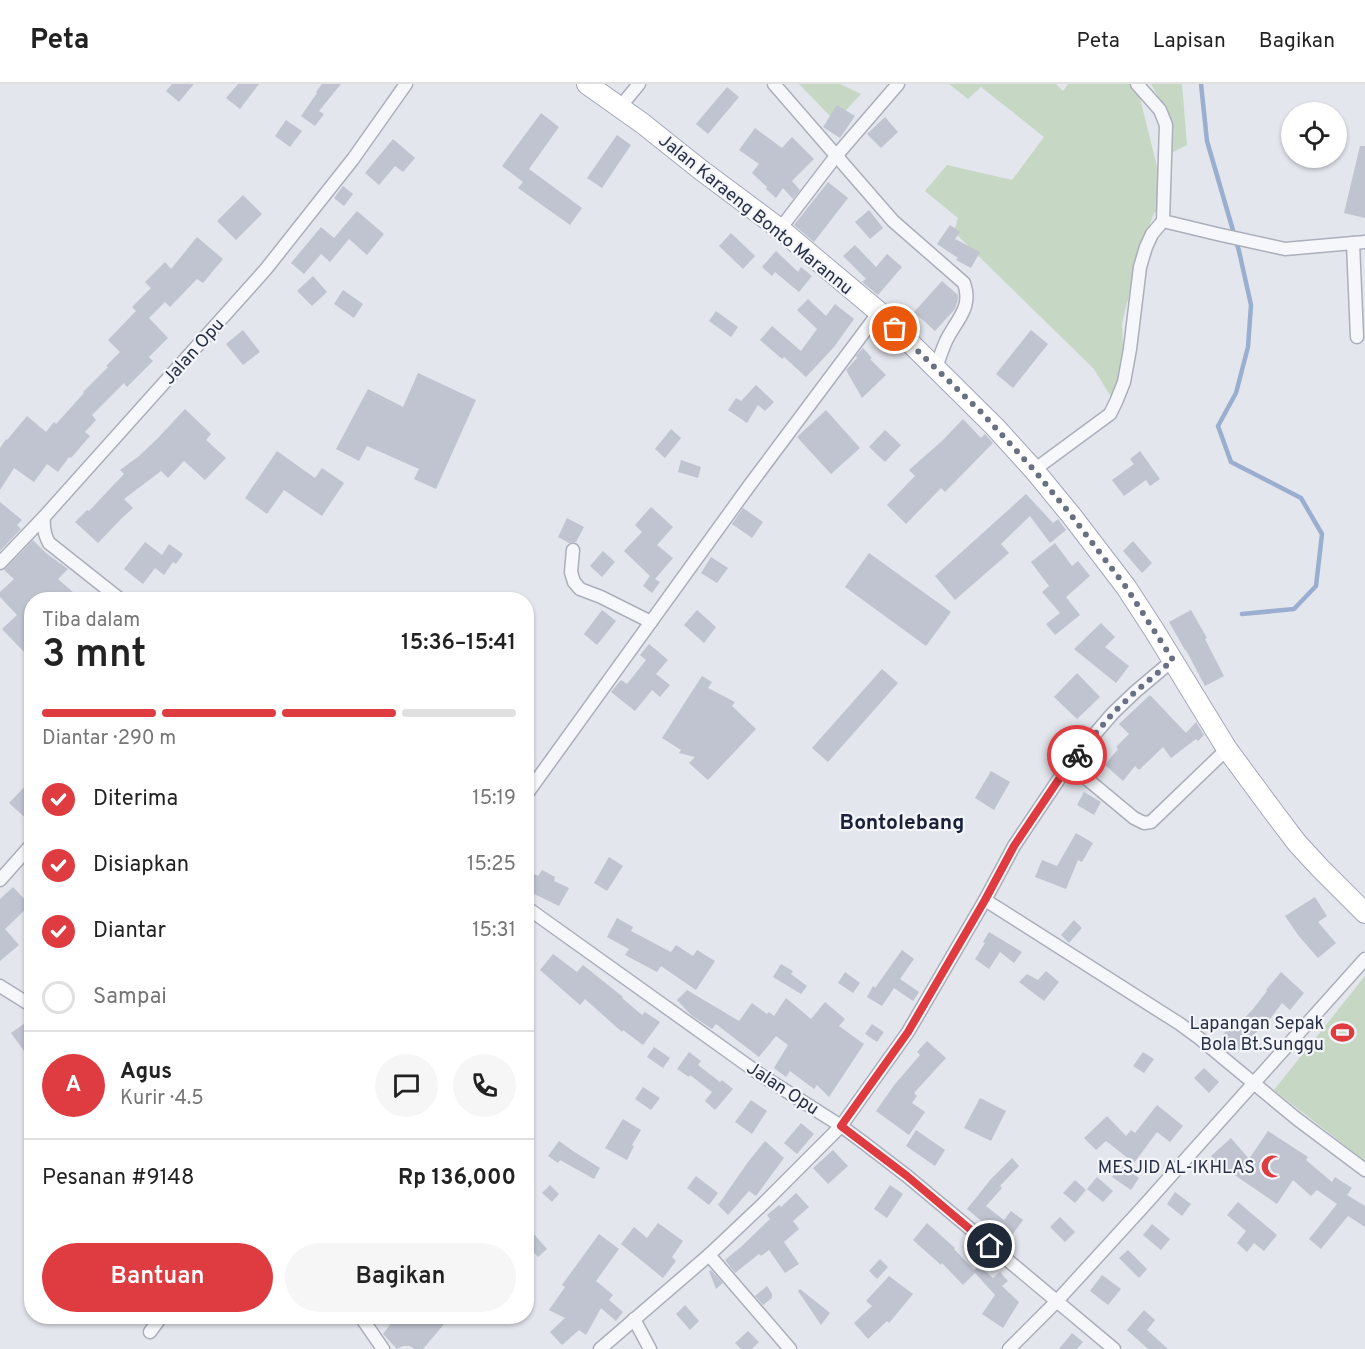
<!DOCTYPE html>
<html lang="id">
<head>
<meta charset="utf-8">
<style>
  :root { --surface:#fff; --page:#f6f6f6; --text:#222; --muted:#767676; --line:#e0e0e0; --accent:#de3c41 }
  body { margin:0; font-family:Overpass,sans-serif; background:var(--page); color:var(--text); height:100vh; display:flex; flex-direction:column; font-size:22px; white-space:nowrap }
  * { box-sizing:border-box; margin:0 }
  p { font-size:20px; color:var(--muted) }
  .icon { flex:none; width:33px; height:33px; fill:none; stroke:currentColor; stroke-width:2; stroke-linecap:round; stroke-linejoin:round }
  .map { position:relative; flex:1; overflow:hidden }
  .drawer { position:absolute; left:24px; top:508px; width:510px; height:732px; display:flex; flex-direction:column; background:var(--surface); border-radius:24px; box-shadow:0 2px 4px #0004 }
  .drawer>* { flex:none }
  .controls { position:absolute; left:1281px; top:18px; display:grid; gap:12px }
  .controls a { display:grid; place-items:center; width:66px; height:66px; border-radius:50%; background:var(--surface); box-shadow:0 2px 4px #0004; font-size:30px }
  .pin { position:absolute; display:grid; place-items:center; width:51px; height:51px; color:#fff; margin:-26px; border:3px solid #fff; border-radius:50%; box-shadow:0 2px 6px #0007 }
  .courier { position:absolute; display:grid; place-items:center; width:60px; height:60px; margin:-30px; border:4px solid #de3c41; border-radius:50%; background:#fff; color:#222; box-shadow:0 2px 8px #0007 }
  .summary em { font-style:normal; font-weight:600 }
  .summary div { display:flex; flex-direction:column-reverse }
  .summary { display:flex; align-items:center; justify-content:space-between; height:102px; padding:0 18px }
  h1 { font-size:39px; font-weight:600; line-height:45px }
  .bar { display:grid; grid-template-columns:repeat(4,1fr); gap:9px 6px; align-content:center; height:72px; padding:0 18px }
  .bar i { height:8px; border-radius:4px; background:var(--line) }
  .bar .active { background:var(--accent) }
  .bar p { grid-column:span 4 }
  .line { display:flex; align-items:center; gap:15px; padding:0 18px; border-top:2px solid var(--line) }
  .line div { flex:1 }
  .round { display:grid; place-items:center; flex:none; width:63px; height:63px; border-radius:32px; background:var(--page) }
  ol { padding:0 18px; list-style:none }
  li { display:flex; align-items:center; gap:18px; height:66px }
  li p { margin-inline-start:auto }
  li .icon { padding:6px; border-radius:50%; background:var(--accent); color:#fff; stroke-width:4 }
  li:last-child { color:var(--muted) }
  li i { width:33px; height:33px; border:3px solid var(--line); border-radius:50% }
  .action { display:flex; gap:12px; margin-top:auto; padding:12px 18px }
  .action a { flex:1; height:69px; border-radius:36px; background:var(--accent); color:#fff; font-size:24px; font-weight:600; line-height:69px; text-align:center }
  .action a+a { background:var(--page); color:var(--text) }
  header { display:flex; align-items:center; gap:36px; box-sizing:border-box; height:84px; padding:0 30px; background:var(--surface); border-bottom:2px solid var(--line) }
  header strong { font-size:28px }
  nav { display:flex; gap:33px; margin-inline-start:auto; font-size:21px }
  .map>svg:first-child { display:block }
  .green { fill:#c6d7c3 }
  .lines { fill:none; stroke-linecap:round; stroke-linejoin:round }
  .stream { stroke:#9aaed0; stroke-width:4.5 }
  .building { fill:#bfc4d0 }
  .minor-casing { stroke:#abafbb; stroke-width:15 }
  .primary-casing { stroke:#a1a8ba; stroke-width:22 }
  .minor { stroke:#f6f7fa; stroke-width:12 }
  .primary { stroke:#fff; stroke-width:20 }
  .done { stroke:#697081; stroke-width:6; stroke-dasharray:0 10.8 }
  .route { stroke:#de3c41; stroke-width:8 }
  .labels { text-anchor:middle; stroke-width:4.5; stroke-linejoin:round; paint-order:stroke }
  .street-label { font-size:18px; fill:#283047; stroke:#f3f5f9 }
  .poi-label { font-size:18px; fill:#283047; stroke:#f3f5f9; text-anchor:end }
  .quarter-label { font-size:21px; font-weight:bold; fill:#1b2138; stroke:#f3f5f9 }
</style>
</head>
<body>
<header>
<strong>Peta</strong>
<nav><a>Peta</a><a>Lapisan</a><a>Bagikan</a></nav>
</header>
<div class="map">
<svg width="1365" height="1265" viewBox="0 0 1365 1265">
  <rect width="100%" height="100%" fill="#e3e6ed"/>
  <g class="green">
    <polygon points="799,0 840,0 861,10 846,26 838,40"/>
    <polygon points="949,0 1056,0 1063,7 1068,0 1132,0 1139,10 1167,123 1154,129 1141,164 1122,239 1124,283 1116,321 1094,285 954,148 958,134 925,107 947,81 1012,96 1044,53 981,3 968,15"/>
    <polygon points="1151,0 1182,0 1187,61 1171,69 1159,14"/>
    <polygon points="1365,892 1365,1077 1274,1006"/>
  </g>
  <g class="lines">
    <polyline class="stream" points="1201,0 1207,57 1239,167 1251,221 1248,263 1236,309 1218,342 1231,378 1301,414 1322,450 1316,502 1294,525 1242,530"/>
  </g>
  <g class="building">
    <polygon points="172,0 194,0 179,18 166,7"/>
    <polygon points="238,0 259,0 240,25 226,14"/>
    <polygon points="322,0 341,0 319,27 324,30 315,42 301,32 317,9 316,8"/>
    <polygon points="727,3 739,13 708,50 696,40"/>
    <polygon points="837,21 855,32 840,54 823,43"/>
    <polygon points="541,29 559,43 529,85 582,124 570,141 518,104 523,98 502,82"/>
    <polygon points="885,33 898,48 881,64 867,50"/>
    <polygon points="286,36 302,47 290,63 275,52"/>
    <polygon points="755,44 782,64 792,53 814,75 792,97 800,106 793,115 783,104 776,114 766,105 767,103 752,89 759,80 739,66"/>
    <polygon points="617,51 631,61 602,104 587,94"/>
    <polygon points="393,55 415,74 403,88 395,82 379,101 365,89"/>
    <polygon points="1360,62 1365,62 1365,134 1344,129"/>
    <polygon points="828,98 848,114 814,158 794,141"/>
    <polygon points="343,102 353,110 344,122 334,114"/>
    <polygon points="243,111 262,130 236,156 217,137"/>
    <polygon points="869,126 883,144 870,155 855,138"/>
    <polygon points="357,127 384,150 367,171 349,155 330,178 321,170 304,190 291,179 321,143 334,154"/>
    <polygon points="950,141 960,148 955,155 980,168 971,184 956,176 958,174 937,160"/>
    <polygon points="731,149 755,172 743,185 719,162"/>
    <polygon points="197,153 223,175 203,199 197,195 170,223 165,218 149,234 168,254 149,273 153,277 127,303 124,299 92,331 96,336 85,348 90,352 71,374 69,373 58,388 47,380 34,398 14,384 0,406 0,364 6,355 7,356 27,332 46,348 54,338 56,340 84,309 83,308 108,283 106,282 120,268 108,256 136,227 132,223 151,204 145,198 165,178 171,185"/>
    <polygon points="855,161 876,183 887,170 902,183 878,211 862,198 866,195 843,172"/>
    <polygon points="776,167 798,188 801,183 812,192 799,208 775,188 772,192 762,183"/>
    <polygon points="313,192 327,208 312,222 297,207"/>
    <polygon points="942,197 958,211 958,215 955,225 935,247 914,228"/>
    <polygon points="343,206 363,220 354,234 334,220"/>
    <polygon points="808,215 826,232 835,220 854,235 834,263 806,293 784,273 782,275 760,256 772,242 801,267 817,245 797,226"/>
    <polygon points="716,227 738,243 731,253 709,237"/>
    <polygon points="243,246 260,268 243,281 226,260"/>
    <polygon points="1031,246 1048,260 1013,304 996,290"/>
    <polygon points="863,264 872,274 870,275 886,291 862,314 846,286 857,274 856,272"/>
    <polygon points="418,289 476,316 436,405 414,395 419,385 367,362 359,377 336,365 368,305 403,323"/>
    <polygon points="756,301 774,318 765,327 758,321 747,339 728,326 736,314 741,317"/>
    <polygon points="185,325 211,350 206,356 226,374 205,396 184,377 168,394 161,387 124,415 133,424 121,435 98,459 75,438 87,426 89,427 124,390 120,386 139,372 157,355"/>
    <polygon points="826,326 860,364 831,390 797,353"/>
    <polygon points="963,335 981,354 985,350 993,359 945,408 941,404 906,440 887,421 915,392 909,386 943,356"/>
    <polygon points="671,345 681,354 665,374 655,365"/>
    <polygon points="885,346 901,361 885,378 869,363"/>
    <polygon points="277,367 315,394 322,384 344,399 322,432 284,406 267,430 245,414"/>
    <polygon points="1140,367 1160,395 1150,402 1146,396 1124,412 1112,396 1134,380 1130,375"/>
    <polygon points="681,376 701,383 698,394 678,388"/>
    <polygon points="1026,410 1053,439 1058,435 1066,446 1050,459 1030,432 1001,460 1009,469 955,516 935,492"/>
    <polygon points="0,418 22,436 17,441 21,445 0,467"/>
    <polygon points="651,423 673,443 657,461 673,474 655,495 660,498 652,509 643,502 650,492 624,467 642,448 635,441"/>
    <polygon points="743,424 763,438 752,454 732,440"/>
    <polygon points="567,434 584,443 576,458 569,459 558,453"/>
    <polygon points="33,456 46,469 68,485 58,495 82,516 32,516 32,563 25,569 2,545 17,531 0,513 0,508 14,495 4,486"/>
    <polygon points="1133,457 1152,479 1142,489 1123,467"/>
    <polygon points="145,458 162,471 169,460 183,470 176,480 173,478 164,491 155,484 143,500 124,485"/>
    <polygon points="1055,459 1072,482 1078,477 1090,492 1066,513 1080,531 1055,551 1046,540 1060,529 1042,508 1049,502 1031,478"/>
    <polygon points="603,467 615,478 602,493 590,482"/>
    <polygon points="869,469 951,528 926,562 845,503"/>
    <polygon points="711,473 728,484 717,499 701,489"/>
    <polygon points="602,526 616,537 597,561 584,550"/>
    <polygon points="697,526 716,543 704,559 684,541"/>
    <polygon points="1191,526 1207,554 1205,555 1224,592 1205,602 1186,566 1185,566 1169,538"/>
    <polygon points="1101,539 1115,553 1105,563 1129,582 1116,599 1074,565"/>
    <polygon points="649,560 668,576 656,590 670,601 660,613 652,606 635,627 611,608 621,596 627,600 646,576 640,571"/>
    <polygon points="882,585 898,599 828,678 812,664"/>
    <polygon points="1077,589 1100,613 1077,635 1054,613"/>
    <polygon points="702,592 712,598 708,604 735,618 732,622 756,645 708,696 689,679 695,673 679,669 681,666 662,654"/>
    <polygon points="1150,611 1186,649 1196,638 1204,651 1198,657 1196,655 1171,674 1163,663 1139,686 1135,682 1123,697 1105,681 1118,665 1116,663 1129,650 1119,640"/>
    <polygon points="991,687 1010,698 994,726 975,714"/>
    <polygon points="32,695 32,740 9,719"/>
    <polygon points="1084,708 1101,718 1094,731 1077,721"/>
    <polygon points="1076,749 1093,759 1082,778 1078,776 1066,805 1035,793 1042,776 1057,782"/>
    <polygon points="609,773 623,782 607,807 594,799"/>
    <polygon points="526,786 538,792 542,786 555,793 554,797 569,804 559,822 526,806"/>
    <polygon points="13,803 30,821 5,845 19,861 0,877 0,815"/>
    <polygon points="1315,813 1327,832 1318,838 1336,859 1318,874 1298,851 1285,832"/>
    <polygon points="617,834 633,843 631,847 671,868 676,861 693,872 697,866 715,877 696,906 661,882 657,888 625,871 629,865 607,853"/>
    <polygon points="1074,836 1082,844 1069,859 1061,851"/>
    <polygon points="989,848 1022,868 1014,879 1000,868 989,885 975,875 985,859 983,858"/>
    <polygon points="902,866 914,875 900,895 919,908 913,917 894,904 882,922 867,913 873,902 875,904"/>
    <polygon points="553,870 577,888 583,881 623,913 622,914 642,931 645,928 660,938 643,961 623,946 622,948 585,915 580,921 540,886"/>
    <polygon points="781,880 793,887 791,890 807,902 801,910 773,893"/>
    <polygon points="1046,887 1059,898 1044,917 1019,898 1027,890 1038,896"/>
    <polygon points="845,888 860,899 853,909 838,899"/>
    <polygon points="1281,888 1304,909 1290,926 1282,919 1261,947 1259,945 1241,967 1222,952 1231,941 1235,944 1253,925 1267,907 1266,906"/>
    <polygon points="687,906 739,937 752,919 767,930 769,928 774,932 786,914 811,935 825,918 845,935 839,942 864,960 829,1013 817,1001 814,1005 790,987 786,993 774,984 788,961 776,952 759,973 716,940 712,945 691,931 677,916"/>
    <polygon points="32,934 32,978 11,949"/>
    <polygon points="872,940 884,948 877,958 865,950"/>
    <polygon points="927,957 946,974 914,1009 917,1012 912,1019 925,1028 909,1051 876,1027 895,1000 920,971 917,968"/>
    <polygon points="654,963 670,974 663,984 647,973"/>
    <polygon points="689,968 701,977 698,981 720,998 722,996 733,1005 715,1026 705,1017 712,1008 690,991 689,993 677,985"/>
    <polygon points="1143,968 1154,975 1144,989 1133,982"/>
    <polygon points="1204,984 1219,998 1209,1009 1194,994"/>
    <polygon points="643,1003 660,1014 651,1026 635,1015"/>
    <polygon points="980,1014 1006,1027 991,1057 964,1044"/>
    <polygon points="751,1016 767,1027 752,1050 735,1038"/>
    <polygon points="1157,1021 1183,1042 1170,1058 1157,1048 1134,1079 1106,1057 1096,1066 1084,1054 1107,1032 1126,1052 1131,1046 1135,1049"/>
    <polygon points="623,1035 641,1046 632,1061 634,1062 627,1076 605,1064"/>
    <polygon points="801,1039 814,1050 797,1070 784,1059"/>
    <polygon points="916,1046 945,1066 935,1082 906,1062"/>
    <polygon points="1268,1047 1308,1073 1306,1076 1332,1098 1335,1093 1352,1104 1347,1111 1365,1122 1365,1143 1348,1132 1321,1165 1309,1155 1337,1120 1317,1106 1311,1112 1293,1096 1277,1120 1217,1079 1211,1072 1231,1054 1249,1075"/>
    <polygon points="559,1057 573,1067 600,1084 594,1095 560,1076 558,1079 548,1072"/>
    <polygon points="765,1057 784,1074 756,1112 749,1107 728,1131 718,1121 748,1078"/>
    <polygon points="833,1066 848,1082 828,1100 813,1084"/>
    <polygon points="1012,1074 1019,1082 1000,1102 1002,1104 986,1122 1004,1136 1011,1127 1023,1136 1007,1158 967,1125 991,1095"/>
    <polygon points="1120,1081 1139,1094 1131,1106 1112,1093"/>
    <polygon points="696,1092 718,1109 709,1121 687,1104"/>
    <polygon points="1097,1093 1113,1107 1103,1118 1087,1105"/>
    <polygon points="1075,1096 1086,1106 1075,1119 1063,1109"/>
    <polygon points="550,1101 559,1110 552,1118 542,1109"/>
    <polygon points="890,1101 903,1110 887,1134 874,1125"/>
    <polygon points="1175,1108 1191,1120 1182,1132 1167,1120"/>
    <polygon points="796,1109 809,1123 793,1137 799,1145 784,1158 799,1180 785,1189 769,1166 761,1172 759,1170 735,1189 725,1176 742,1162 770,1135 767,1131 779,1121 781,1123"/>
    <polygon points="1238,1118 1277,1151 1264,1167 1254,1159 1247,1168 1237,1159 1246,1147 1227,1131"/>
    <polygon points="1060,1133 1075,1148 1065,1158 1050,1143"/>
    <polygon points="658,1139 683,1157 672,1173 676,1177 663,1194 621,1160 634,1143 647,1154"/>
    <polygon points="927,1139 955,1164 954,1165 974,1186 979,1181 993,1194 1000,1188 1008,1197 1002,1202 1019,1218 1003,1244 982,1230 995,1211 975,1189 963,1201 942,1179 941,1181 913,1156"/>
    <polygon points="1152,1140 1170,1155 1161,1166 1143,1151"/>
    <polygon points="526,1141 547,1165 538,1173 526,1160"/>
    <polygon points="599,1150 619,1165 596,1197 613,1211 609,1216 623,1228 616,1237 601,1224 586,1251 579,1246 562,1261 550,1248 565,1234 549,1226 565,1203 562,1201"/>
    <polygon points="1128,1166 1147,1185 1139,1194 1119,1174"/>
    <polygon points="880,1175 888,1183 877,1195 869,1187"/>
    <polygon points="711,1186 723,1199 716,1205 709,1187"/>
    <polygon points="1102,1191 1121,1205 1108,1221 1090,1207"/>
    <polygon points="889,1192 913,1210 889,1239 887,1237 868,1255 854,1239 872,1222 866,1217"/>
    <polygon points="767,1202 772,1210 772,1214 763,1221 755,1212"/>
    <polygon points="800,1205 830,1229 821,1241 798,1207"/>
    <polygon points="685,1221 699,1237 690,1246 676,1230"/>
    <polygon points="1144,1226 1155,1236 1147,1246 1168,1265 1148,1265 1127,1246"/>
    <polygon points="396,1233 399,1233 407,1240 413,1233 420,1233 426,1238 430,1233 438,1233 445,1239 423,1265 414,1265 410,1262 403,1262 397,1265 383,1250"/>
    <polygon points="748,1247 759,1258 752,1265 741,1265 735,1259"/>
    <polygon points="1072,1249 1083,1258 1077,1265 1059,1265"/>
  </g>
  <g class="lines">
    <defs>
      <g id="minor">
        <path d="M774,0L893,137L964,199C973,224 956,236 946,257C942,266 939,275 936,284"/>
        <polyline points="620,23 639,0"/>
        <polyline points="1163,137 1217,150 1285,165 1365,158"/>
        <polyline points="780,145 836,72 898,0"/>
        <polyline points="1353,159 1357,253"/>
        <polyline points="1034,386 1110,330 1116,318 1124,298 1130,265 1140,183 1146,163 1152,150 1163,137 1166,41 1160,26 1137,0"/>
        <polyline points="573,466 571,488 574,498 580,505 601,513 651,538"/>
        <polyline points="0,479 44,433"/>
        <path d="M121,516L49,459C44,450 43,443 44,433L266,185L353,75L406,0"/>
        <polyline points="1069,680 1113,629 1135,608 1173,576"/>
        <polyline points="526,711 749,402 879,228"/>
        <polyline points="0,796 32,760"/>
        <polyline points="985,816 1180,940 1199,954 1297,1035 1365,1086"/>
        <polyline points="526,823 761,991 841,1042 864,1059 907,1092 1114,1265"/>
        <polyline points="0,902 32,922"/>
        <polyline points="709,1171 790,1265"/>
        <polyline points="361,1233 383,1265"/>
        <polyline points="634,1235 650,1265"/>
        <polyline points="150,1248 161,1233"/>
        <polyline points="600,1265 709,1171 763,1120 841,1042 908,948 985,816 1014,762 1069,680 1134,734 1144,739 1151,738 1227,665"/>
        <polyline points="1009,1265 1057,1217 1142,1124 1365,875"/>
      </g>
      <polyline id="primary" points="587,0 642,39 701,86 780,145 879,228 995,343 1034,386 1071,431 1126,503 1154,546 1227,665 1275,730 1297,759 1320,784 1365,829"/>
    </defs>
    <use href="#minor" class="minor-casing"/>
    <use href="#primary" class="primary-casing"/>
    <use href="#minor" class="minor"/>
    <use href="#primary" class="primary"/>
  </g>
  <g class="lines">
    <polyline class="done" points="895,245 982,329 1034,386 1071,431 1126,503 1173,576 1135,608 1113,629 1077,671"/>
    <polyline class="route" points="990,1162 907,1092 841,1042 908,948 985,816 1014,762 1069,680 1077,671"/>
  </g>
  <defs>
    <symbol id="stadium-bare" viewBox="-9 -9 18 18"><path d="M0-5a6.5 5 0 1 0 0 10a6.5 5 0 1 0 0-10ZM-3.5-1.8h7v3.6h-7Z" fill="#de3c41" stroke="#f3f5f9" stroke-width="2.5" paint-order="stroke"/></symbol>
    <symbol id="mosque-bare" viewBox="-9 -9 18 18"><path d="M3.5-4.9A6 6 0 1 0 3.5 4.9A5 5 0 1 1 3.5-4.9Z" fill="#de3c41" stroke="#f3f5f9" stroke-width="2.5" paint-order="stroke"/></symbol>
  </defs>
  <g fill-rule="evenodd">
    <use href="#stadium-bare" x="1326" y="932" width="33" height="33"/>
    <use href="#mosque-bare" x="1256" y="1066" width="33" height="33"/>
  </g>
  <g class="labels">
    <g class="street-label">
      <text transform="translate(756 130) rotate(39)" y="6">Jalan Karaeng Bonto Marannu</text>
      <text transform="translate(193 267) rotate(-48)" y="6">Jalan Opu</text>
      <text transform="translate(783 1004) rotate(33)" y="6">Jalan Opu</text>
    </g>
    <g class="poi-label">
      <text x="1324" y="945">Lapangan Sepak<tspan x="1324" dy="21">Bola Bt.Sunggu</tspan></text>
      <text x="1255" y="1089">MESJID AL-IKHLAS</text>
    </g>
    <g class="quarter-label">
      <text x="902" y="745">Bontolebang</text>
    </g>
  </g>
</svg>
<div class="controls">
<a><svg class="icon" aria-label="locate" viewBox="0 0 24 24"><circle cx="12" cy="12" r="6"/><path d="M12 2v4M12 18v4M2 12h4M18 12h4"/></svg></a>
</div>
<div class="pin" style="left:895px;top:245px;background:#ea580c"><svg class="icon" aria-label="bag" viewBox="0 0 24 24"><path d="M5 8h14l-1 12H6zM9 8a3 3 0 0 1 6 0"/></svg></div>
<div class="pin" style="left:990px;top:1162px;background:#1f2937"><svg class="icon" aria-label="home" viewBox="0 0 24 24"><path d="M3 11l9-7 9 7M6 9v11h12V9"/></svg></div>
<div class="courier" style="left:1077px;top:671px"><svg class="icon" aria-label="bike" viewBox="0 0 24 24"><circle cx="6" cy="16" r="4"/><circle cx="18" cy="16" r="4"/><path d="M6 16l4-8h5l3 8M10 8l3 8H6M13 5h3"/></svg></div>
<section class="drawer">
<div class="summary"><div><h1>3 mnt</h1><p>Tiba dalam</p></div><em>15:36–15:41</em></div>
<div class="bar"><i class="active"></i><i class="active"></i><i class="active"></i><i></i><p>Diantar · 290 m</p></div>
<ol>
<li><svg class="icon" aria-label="check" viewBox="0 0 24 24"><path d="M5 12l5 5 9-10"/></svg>Diterima<p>15:19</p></li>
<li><svg class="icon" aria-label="check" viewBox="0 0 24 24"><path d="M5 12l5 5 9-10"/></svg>Disiapkan<p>15:25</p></li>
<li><svg class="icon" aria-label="check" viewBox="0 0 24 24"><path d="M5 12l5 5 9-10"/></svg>Diantar<p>15:31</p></li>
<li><i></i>Sampai</li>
</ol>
<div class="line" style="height:108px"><b class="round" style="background:var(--accent);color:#fff">A</b><div><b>Agus</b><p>Kurir · 4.5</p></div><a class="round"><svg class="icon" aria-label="chat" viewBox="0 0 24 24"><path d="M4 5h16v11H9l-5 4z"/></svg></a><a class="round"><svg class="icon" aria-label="phone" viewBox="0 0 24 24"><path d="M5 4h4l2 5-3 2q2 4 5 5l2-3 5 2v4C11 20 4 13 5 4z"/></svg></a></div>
<div class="line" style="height:78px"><div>Pesanan #9148</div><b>Rp 136,000</b></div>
<div class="action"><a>Bantuan</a><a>Bagikan</a></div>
</section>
</div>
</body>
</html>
